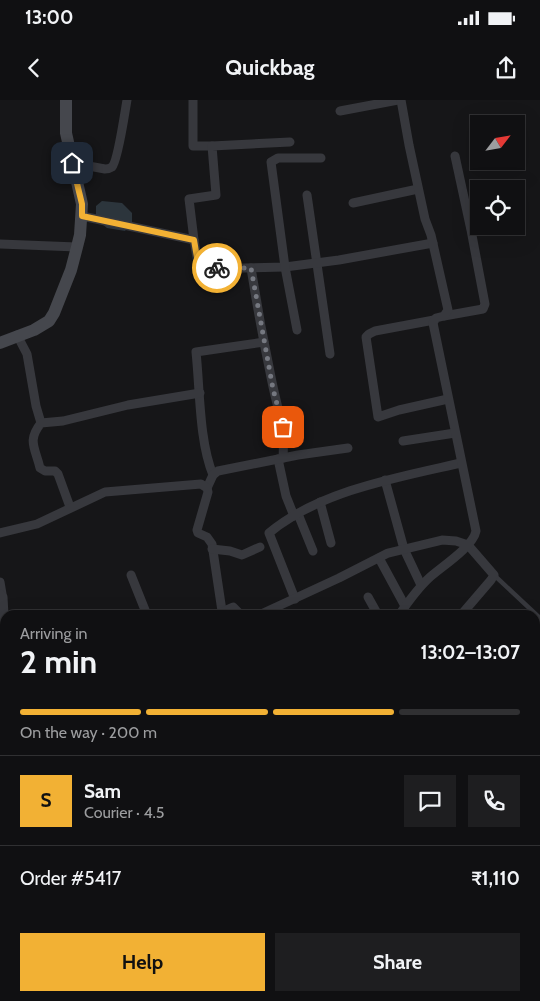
<!DOCTYPE html>
<html lang="en">
<head>
<meta charset="utf-8">
<style>
  :root { --surface:#101012; --page:#1e1e20; --text:#f1f3f6; --muted:#9c9d9f; --line:#303032; --accent:#f2b134 }
  body { margin:0; font-family:Cabin,sans-serif; background:var(--page); color:var(--text); height:100vh; display:flex; flex-direction:column; font-size:19px; white-space:nowrap }
  * { box-sizing:border-box; margin:0 }
  p { font-size:16px; color:var(--muted) }
  .icon { flex:none; width:28px; height:28px; fill:none; stroke:currentColor; stroke-width:2; stroke-linecap:round; stroke-linejoin:round }
  .map { position:relative; flex:1; overflow:hidden }
  .drawer { position:absolute; left:0px; top:510px; width:540px; height:391px; display:flex; flex-direction:column; background:var(--surface); border-radius:15px 15px 0 0; box-shadow:0 5px 20px #0002,0 0 0 1px var(--line) }
  .drawer>* { flex:none }
  .needle { width:32px; rotate:59deg }
  .fabs { position:absolute; left:470px; top:15px; display:grid; gap:10px }
  .fabs a { display:grid; place-items:center; width:55px; height:55px; border-radius:0px; background:var(--surface); box-shadow:0 5px 20px #0002,0 0 0 1px var(--line); font-size:25px }
  .pin { position:absolute; display:grid; place-items:center; width:42px; height:42px; color:#fff; margin:-21px; border-radius:10px; box-shadow:0 2px 8px #0006 }
  .courier { position:absolute; display:grid; place-items:center; width:50px; height:50px; margin:-25px; border:4px solid #f2b134; border-radius:50%; background:#fff; color:#222; box-shadow:0 1px 6px #0007 }
  .overview em { font-style:normal; font-weight:700 }
  .overview div { display:flex; flex-direction:column-reverse }
  .overview { display:flex; align-items:center; justify-content:space-between; height:85px; padding:0 20px }
  h1 { font-size:32px; font-weight:700; line-height:38px }
  .bar { display:grid; grid-template-columns:repeat(4,1fr); gap:8px 5px; align-content:center; height:60px; padding:0 20px }
  .bar i { height:6px; border-radius:4px; background:var(--line) }
  .bar .current { background:var(--accent) }
  .bar p { grid-column:span 4 }
  .line { display:flex; align-items:center; gap:12px; padding:0 20px; border-top:1px solid var(--line) }
  .line div { flex:1 }
  .round { display:grid; place-items:center; flex:none; width:52px; height:52px; border-radius:0px; background:var(--page) }
  .cta { display:flex; gap:10px; margin-top:auto; padding:10px 20px }
  .cta a { flex:1; height:58px; border-radius:0px; background:var(--accent); color:#111; font-size:20px; font-weight:700; line-height:58px; text-align:center }
  .cta a+a { background:var(--page); color:var(--text) }
  .status { display:flex; justify-content:space-between; align-items:center; height:35px; padding:0 25px; background:var(--surface); direction:ltr }
  .status svg { height:14px; fill:currentColor }
  header { display:flex; justify-content:space-between; align-items:center; height:65px; padding:0 20px; background:var(--surface); font-size:22px; font-weight:700 }
  .map>svg:first-child { display:block }
  .water { fill:#2c353c }
  .lines { fill:none; stroke-linecap:round; stroke-linejoin:round }
  .lane { stroke:#37383d; stroke-width:4.5 }
  .street { stroke:#37383d; stroke-width:9 }
  .secondary { stroke:#45474d; stroke-width:12 }
  .done { stroke:#757880; stroke-width:5; stroke-dasharray:0 9 }
  .route { stroke:#f2b134; stroke-width:6 }
</style>
</head>
<body>
<div class="status"><b>13:00</b><svg viewBox="0 0 49 12"><path d="M0 12V9h3v3zM5 12V6h3v6zM10 12V3h3v9zM15 12V0h3v12zM26 1h20v11H26zM47 4h2v5h-2z"/></svg></div>
<header><svg class="icon" aria-label="back" viewBox="0 0 24 24"><path d="M15 5l-7 7 7 7"/></svg>Quickbag<svg class="icon" aria-label="share" viewBox="0 0 24 24"><path d="M12 15V3M7 8l5-5 5 5M5 13v7h14v-7"/></svg></header>
<div class="map">
<svg width="540" height="901" viewBox="0 0 540 901">
  <rect width="100%" height="100%" fill="#161618"/>
  <polygon class="water" points="102,101 122,103 132,113 132,123 125,131 107,128 96,119 96,106"/>
  <g class="lines">
    <g class="lane">
      <polyline points="494,475 540,518"/>
      <polyline points="535,864 540,859"/>
      <polyline points="540,874 540,878"/>
      <polyline points="535,891 540,895"/>
    </g>
    <g class="street">
      <polyline points="193,0 193,46 212,46"/>
      <polyline points="340,11 398,0"/>
      <path d="M72,63L105,69C108,69 109,69 112,67C118,61 125,11 127,0"/>
      <polyline points="307,95 330,254"/>
      <polyline points="353,103 418,89"/>
      <polyline points="82,116 194,140 199,169 285,167 339,160 433,143"/>
      <polyline points="194,140 189,99 216,95 212,46 290,42"/>
      <polyline points="0,144 77,147"/>
      <path d="M251,168C257,206 264,244 272,282C278,311 285,328 283,358"/>
      <polyline points="444,216 483,209 485,204 471,130 455,56"/>
      <polyline points="434,220 375,231 369,234 366,237 378,317 399,310 448,299"/>
      <polyline points="297,230 285,167 271,62 278,58 321,58"/>
      <polyline points="17,235 27,254 36,306 41,323"/>
      <polyline points="403,341 455,333"/>
      <polyline points="278,359 286,396 294,416"/>
      <path d="M213,375C199,341 200,289 196,252L264,242"/>
      <polyline points="385,380 404,449 421,485"/>
      <polyline points="207,388 213,375 218,371 298,355 348,348"/>
      <polyline points="320,402 331,443"/>
      <path d="M70,407L58,374L55,371H45L40,368C35,347 27,341 41,323L63,321L128,305L200,293"/>
      <polyline points="298,414 313,451"/>
      <polyline points="0,433 37,424 105,392 201,384 207,388 208,392 197,430 198,433 207,437 212,444 222,511"/>
      <polyline points="212,449 230,451 242,455 260,447"/>
      <polyline points="379,458 405,506"/>
      <polyline points="131,475 147,515"/>
      <polyline points="0,482 2,494"/>
      <polyline points="0,494 3,497 5,534"/>
      <polyline points="368,497 378,515"/>
      <path d="M295,499L269,433C319,391 399,377 461,363"/>
      <polyline points="215,515 233,507 241,515"/>
      <polyline points="259,515 339,478 388,453 442,440 456,441 468,445 494,475 491,480 461,515"/>
      <path d="M399,515C408,502 417,489 429,478C441,467 473,447 476,431L433,223L436,218L444,216L448,210L431,135L425,119L409,45L401,0"/>
      <polyline points="0,571 5,566"/>
      <polyline points="0,585 5,610"/>
      <polyline points="0,698 5,695"/>
      <polyline points="0,750 5,749"/>
      <polyline points="0,771 5,783"/>
      <polyline points="0,852 5,851"/>
      <polyline points="19,901 24,896"/>
      <polyline points="320,901 322,896"/>
    </g>
    <polyline class="secondary" points="0,243 34,230 49,221 54,213 71,170 77,147 80,135 82,104 66,33 66,0"/>
  </g>
  <g class="lines">
    <polyline class="done" points="217,168 251,168 273,289 283,327"/>
    <polyline class="route" points="72,63 82,104 82,116 194,140 199,169 217,168"/>
  </g>
</svg>
<div class="fabs">
<a><svg class="needle" viewBox="-14 -14 28 28"><path d="M0-13l5 13h-10z" fill="#e53935"/><path d="M0 13l5-13h-10z" fill="#9c9d9f"/></svg></a>
<a><svg class="icon" aria-label="locate" viewBox="0 0 24 24"><circle cx="12" cy="12" r="6"/><path d="M12 2v4M12 18v4M2 12h4M18 12h4"/></svg></a>
</div>
<div class="pin" style="left:283px;top:327px;background:#ea580c"><svg class="icon" aria-label="bag" viewBox="0 0 24 24"><path d="M5 8h14l-1 12H6zM9 8a3 3 0 0 1 6 0"/></svg></div>
<div class="pin" style="left:72px;top:63px;background:#1f2937"><svg class="icon" aria-label="home" viewBox="0 0 24 24"><path d="M3 11l9-7 9 7M6 9v11h12V9"/></svg></div>
<div class="courier" style="left:217px;top:168px"><svg class="icon" aria-label="bike" viewBox="0 0 24 24"><circle cx="6" cy="16" r="4"/><circle cx="18" cy="16" r="4"/><path d="M6 16l4-8h5l3 8M10 8l3 8H6M13 5h3"/></svg></div>
<section class="drawer">
<div class="overview"><div><h1>2 min</h1><p>Arriving in</p></div><em>13:02–13:07</em></div>
<div class="bar"><i class="current"></i><i class="current"></i><i class="current"></i><i></i><p>On the way · 200 m</p></div>
<div class="line" style="height:90px"><b class="round" style="background:var(--accent);color:#111">S</b><div><b>Sam</b><p>Courier · 4.5</p></div><a class="round"><svg class="icon" aria-label="chat" viewBox="0 0 24 24"><path d="M4 5h16v11H9l-5 4z"/></svg></a><a class="round"><svg class="icon" aria-label="phone" viewBox="0 0 24 24"><path d="M5 4h4l2 5-3 2q2 4 5 5l2-3 5 2v4C11 20 4 13 5 4z"/></svg></a></div>
<div class="line" style="height:65px"><div>Order #5417</div><b>₹1,110</b></div>
<div class="cta"><a>Help</a><a>Share</a></div>
</section>
</div>
</body>
</html>
